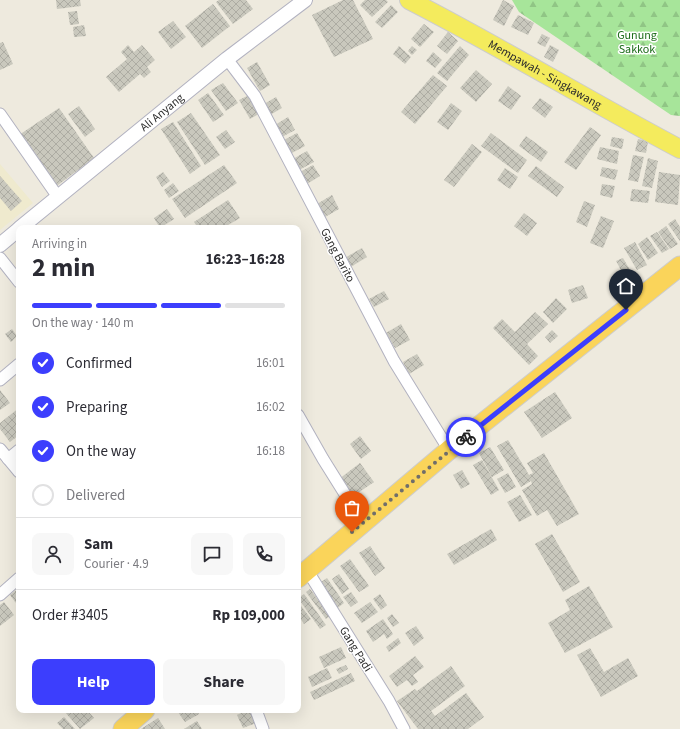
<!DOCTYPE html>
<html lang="en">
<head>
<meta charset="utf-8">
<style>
  :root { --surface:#fff; --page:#f7f7f7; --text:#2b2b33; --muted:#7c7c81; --line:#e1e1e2; --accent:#3c3efd }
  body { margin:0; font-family:"Source Sans 3",sans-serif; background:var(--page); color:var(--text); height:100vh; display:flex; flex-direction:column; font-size:15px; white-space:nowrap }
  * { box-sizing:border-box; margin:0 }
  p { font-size:13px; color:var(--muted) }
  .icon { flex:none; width:22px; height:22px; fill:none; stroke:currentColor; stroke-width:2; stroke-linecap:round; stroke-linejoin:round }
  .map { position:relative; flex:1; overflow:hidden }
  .panel { position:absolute; left:16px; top:225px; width:285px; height:488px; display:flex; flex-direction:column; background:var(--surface); border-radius:8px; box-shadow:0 4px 16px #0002 }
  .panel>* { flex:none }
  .pin { position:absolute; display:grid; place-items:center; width:34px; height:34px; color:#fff; margin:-41px -17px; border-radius:50% 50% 50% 0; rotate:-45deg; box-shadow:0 0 4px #0007 }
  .pin .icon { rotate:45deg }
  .courier { position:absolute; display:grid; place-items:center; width:40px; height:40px; margin:-20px; border:3px solid #3c3efd; border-radius:50%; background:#fff; color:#222; box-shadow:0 1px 5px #0007 }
  .summary em { font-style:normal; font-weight:700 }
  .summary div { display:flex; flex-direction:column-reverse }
  .summary { display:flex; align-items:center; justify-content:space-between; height:68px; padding:0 16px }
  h1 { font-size:26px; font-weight:700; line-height:30px }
  .bar { display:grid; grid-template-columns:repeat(4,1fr); gap:6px 4px; align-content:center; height:48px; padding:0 16px }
  .bar i { height:5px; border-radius:3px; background:var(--line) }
  .bar .selected { background:var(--accent) }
  .bar p { grid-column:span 4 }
  .line { display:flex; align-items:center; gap:10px; padding:0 16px; border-top:1px solid var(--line) }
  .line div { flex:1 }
  .round { display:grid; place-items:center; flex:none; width:42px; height:42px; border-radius:8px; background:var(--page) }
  ol { padding:0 16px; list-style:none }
  li { display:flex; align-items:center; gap:12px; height:44px }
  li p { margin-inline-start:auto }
  li .icon { padding:4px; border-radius:50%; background:var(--accent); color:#fff; stroke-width:4 }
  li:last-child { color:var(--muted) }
  li i { width:22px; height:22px; border:2px solid var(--line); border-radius:50% }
  .cta { display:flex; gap:8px; margin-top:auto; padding:8px 16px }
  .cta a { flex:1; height:46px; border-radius:8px; background:var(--accent); color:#fff; font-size:16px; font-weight:700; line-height:46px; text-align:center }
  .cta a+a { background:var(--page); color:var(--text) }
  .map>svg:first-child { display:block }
  .education { fill:#efeace }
  .forest { fill:url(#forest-firs) }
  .building { fill:url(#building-cross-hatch) }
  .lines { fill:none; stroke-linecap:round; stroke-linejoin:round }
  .minor-casing { stroke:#b2b2c0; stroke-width:13 }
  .tertiary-casing { stroke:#b2b2c0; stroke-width:16 }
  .primary-casing { stroke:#ccc; stroke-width:20 }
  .trunk-casing { stroke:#ccc; stroke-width:21 }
  .minor { stroke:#fff; stroke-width:11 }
  .tertiary { stroke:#fff; stroke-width:14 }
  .primary { stroke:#f4eb5d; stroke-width:18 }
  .trunk { stroke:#fad45a; stroke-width:19 }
  .done { stroke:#706e6a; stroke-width:4; stroke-dasharray:0 7.2 }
  .route { stroke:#3c3efd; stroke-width:5 }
  .labels { text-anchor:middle; stroke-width:3; stroke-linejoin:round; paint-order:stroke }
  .park-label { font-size:12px; fill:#1c6c19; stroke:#fff }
  .street-label { font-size:12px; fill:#2c2c2c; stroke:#fff }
</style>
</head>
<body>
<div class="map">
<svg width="680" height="729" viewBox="0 0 680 729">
  <defs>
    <pattern id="forest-firs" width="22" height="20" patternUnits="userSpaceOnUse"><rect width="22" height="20" fill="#a7e59a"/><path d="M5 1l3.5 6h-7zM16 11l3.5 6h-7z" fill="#90c585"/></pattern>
    <pattern id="building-cross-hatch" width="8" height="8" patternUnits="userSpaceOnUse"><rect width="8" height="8" fill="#c9c8bd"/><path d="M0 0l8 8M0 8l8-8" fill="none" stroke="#adaca3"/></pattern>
  </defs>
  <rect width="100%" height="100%" fill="#eeeade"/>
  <polygon class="education" points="0,164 33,203 0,230"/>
  <polygon class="forest" points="512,0 680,0 680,116 671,115 519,12"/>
  <g class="building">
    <polygon points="56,0 80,0 81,6 57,9"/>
    <polygon points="219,0 246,0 253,9 233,24 216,2"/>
    <polygon points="343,0 353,0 373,39 334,57 312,15"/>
    <polygon points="365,0 386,0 388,2 372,17 360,5"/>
    <polygon points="503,0 514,6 504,26 493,20"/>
    <polygon points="213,4 230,26 202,48 185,26"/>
    <polygon points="391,5 398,12 382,28 375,22"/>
    <polygon points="77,11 79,24 70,25 68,12"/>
    <polygon points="518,15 534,23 528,35 511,27"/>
    <polygon points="173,21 186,37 171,49 158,32"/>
    <polygon points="424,24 434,32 420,47 411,39"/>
    <polygon points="84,25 86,36 74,37 73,27"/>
    <polygon points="448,32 458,41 447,54 437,46"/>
    <polygon points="542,34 550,38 545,47 537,43"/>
    <polygon points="3,42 13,64 0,70 0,43"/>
    <polygon points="128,45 134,52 142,45 155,60 147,67 151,72 144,78 140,74 119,92 106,77 127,59 121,52"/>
    <polygon points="550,45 559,50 553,62 544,57"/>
    <polygon points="399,46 411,57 405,64 393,54"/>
    <polygon points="412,46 417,50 412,55 408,51"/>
    <polygon points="460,46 469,55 447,81 437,73"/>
    <polygon points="433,52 442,60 435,68 426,61"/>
    <polygon points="257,62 270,85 260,91 247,68"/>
    <polygon points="476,70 492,84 476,102 460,88"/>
    <polygon points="433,75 447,86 415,124 401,112"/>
    <polygon points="223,83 238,103 226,111 211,90"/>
    <polygon points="508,86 521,96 511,110 498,101"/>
    <polygon points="208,93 224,115 213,122 198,100"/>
    <polygon points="251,94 262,112 250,119 239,100"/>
    <polygon points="276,97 282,108 270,115 264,104"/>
    <polygon points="540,98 553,107 545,118 532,108"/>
    <polygon points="451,103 462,111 448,130 437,122"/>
    <polygon points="79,106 95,129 85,137 68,114"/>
    <polygon points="59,108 94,158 54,188 19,135"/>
    <polygon points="191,113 220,155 205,165 177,122"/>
    <polygon points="288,117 295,130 282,137 275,125"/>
    <polygon points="173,122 201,166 190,174 161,129"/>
    <polygon points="590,127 601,135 576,170 564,162"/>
    <polygon points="226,130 235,142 225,149 216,137"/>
    <polygon points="297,133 305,146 290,154 282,141"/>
    <polygon points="491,133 527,160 518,173 481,146"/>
    <polygon points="526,136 548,152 541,162 519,146"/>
    <polygon points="612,137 624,139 622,149 610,146"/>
    <polygon points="638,139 648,141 646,153 635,151"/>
    <polygon points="472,144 482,152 454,187 444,180"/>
    <polygon points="600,147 619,151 617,164 597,159"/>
    <polygon points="307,151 314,162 299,170 293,159"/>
    <polygon points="633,155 644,157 638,182 628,180"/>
    <polygon points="648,158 658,161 652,188 642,186"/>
    <polygon points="224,165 237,183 185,218 172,199"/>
    <polygon points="313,165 320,176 307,184 300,172"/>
    <polygon points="536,166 564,187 557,197 528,176"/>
    <polygon points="602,167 618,170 615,180 600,176"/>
    <polygon points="505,168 518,177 510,189 497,180"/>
    <polygon points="163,172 170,181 162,187 156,177"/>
    <polygon points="659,172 680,175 678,205 655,202"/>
    <polygon points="0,176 22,201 11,211 0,198"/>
    <polygon points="173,183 179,191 169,198 164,190"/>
    <polygon points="602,184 615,186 612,198 600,195"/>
    <polygon points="632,189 650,191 648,203 630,201"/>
    <polygon points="332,195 339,209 325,217 317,204"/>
    <polygon points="228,200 240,218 223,228 198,228 194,222"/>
    <polygon points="584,201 595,205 587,227 576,222"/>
    <polygon points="167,209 174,219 160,228 154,218"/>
    <polygon points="524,213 537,223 527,236 514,226"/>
    <polygon points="601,216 614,221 603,248 590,243"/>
    <polygon points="675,219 680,227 680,241 668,224"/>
    <polygon points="666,226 678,244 670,249 658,232"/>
    <polygon points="657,232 669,249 662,253 650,236"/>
    <polygon points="647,237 658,253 648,260 638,244"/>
    <polygon points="635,242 647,265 637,270 624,248"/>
    <polygon points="362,248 367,257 349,268 343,259"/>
    <polygon points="623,258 634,277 627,281 616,261"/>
    <polygon points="583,285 588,298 572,303 568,290"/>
    <polygon points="384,291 389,299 374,307 369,299"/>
    <polygon points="556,298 567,309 553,323 543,312"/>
    <polygon points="535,312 548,324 527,344 538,356 529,365 493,328 502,319 515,332"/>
    <polygon points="401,324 410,340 395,348 386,333"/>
    <polygon points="12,329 17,336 11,342 5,334"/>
    <polygon points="552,330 558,336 550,343 545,337"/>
    <polygon points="417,354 424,365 409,374 403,362"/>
    <polygon points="0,390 10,403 0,410"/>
    <polygon points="555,392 572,418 542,438 524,412"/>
    <polygon points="19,408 19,435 10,442 0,429 0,423"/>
    <polygon points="360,436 371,451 361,459 350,444"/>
    <polygon points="508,440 529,475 533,473 527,463 544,453 579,514 557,526 547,510 537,516 522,490 532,484 531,481 521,487 497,446"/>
    <polygon points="490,447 504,470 492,477 479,453"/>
    <polygon points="482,460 499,490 491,495 473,465"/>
    <polygon points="360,463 374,482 352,497 339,479"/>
    <polygon points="462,470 470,484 461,489 453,475"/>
    <polygon points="508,473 516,487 505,493 497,479"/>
    <polygon points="520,495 532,515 519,522 507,502"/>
    <polygon points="491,529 497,540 454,565 447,554"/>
    <polygon points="552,534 580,582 563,592 535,544"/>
    <polygon points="370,546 385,568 375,576 359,553"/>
    <polygon points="350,559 369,586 359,592 340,566"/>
    <polygon points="339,574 349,589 342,594 332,579"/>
    <polygon points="327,578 344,603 335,610 317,585"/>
    <polygon points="589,586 613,627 565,653 548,623 570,610 565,600"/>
    <polygon points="19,588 19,607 10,595"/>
    <polygon points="310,589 330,616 326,619 306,592"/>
    <polygon points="351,592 358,602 351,607 343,597"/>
    <polygon points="304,594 326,625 320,629 298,598"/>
    <polygon points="380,594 387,605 381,610 373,599"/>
    <polygon points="4,602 14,615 0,626 0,605"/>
    <polygon points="298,602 311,619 304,624 298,615"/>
    <polygon points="370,602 378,612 362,623 354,613"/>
    <polygon points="392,614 399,623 393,627 387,618"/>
    <polygon points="383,619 393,634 387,639 384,634 373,642 366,631"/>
    <polygon points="416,626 424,638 414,646 405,633"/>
    <polygon points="398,638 401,643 389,652 386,647"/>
    <polygon points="341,647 346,658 324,668 319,657"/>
    <polygon points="590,648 604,672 628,658 638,676 601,697 577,655"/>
    <polygon points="415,656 424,667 413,675 418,682 412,686 407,680 397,687 389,676"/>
    <polygon points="346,665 348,669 339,674 336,669"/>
    <polygon points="451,666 465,686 431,711 435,716 466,693 484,717 468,729 418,729 397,701 415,689 417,691"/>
    <polygon points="327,668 332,678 312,687 308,677"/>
    <polygon points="351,673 355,681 314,700 310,692"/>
    <polygon points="67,710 87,710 94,718 80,729 65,712"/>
    <polygon points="181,710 196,710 199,714 185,722 178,712"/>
    <polygon points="247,710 250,710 256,723 243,728 237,715"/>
    <polygon points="64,717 75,729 63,729 57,723"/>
    <polygon points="158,718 165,729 141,729"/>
    <polygon points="197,721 202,729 184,729"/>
  </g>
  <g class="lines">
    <defs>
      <g id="minor">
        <polyline points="227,59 255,96 394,361 449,450"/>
        <polyline points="0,114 58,197"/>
        <polyline points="0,258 19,282"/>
        <polyline points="0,380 19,364"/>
        <polyline points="298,415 323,459 363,523"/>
        <polyline points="0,449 19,472"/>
        <polyline points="8,459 19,450"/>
        <polyline points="307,570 389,701 404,729"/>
        <polyline points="0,595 19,578"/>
        <polyline points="256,710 263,729"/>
      </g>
      <g id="tertiary">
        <path id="s1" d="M20,228L227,59L305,0"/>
        <polyline points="0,245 19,229"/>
      </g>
      <g id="primary">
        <path id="s2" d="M409,0C501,47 589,101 680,149"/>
      </g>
      <g id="trunk">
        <polyline points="298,578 449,450 680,266"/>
        <polyline points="123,729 145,710"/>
      </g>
    </defs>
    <use href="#minor" class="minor-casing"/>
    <use href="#tertiary" class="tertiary-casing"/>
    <use href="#primary" class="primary-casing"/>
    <use href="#trunk" class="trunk-casing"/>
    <use href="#minor" class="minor"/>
    <use href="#tertiary" class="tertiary"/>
    <use href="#primary" class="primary"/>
    <use href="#trunk" class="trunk"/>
  </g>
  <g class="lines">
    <polyline class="done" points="352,532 466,437"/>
    <polyline class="route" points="466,437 626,310"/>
  </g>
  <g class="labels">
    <g class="park-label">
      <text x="637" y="39">Gunung<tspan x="637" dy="14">Sakkok</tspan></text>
    </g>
    <g class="street-label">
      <text dy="4" stroke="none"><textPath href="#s2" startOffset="155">Mempawah - Singkawang</textPath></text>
      <text dy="4" stroke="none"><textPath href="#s1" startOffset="183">Ali Anyang</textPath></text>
      <text transform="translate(338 255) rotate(62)" y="4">Gang Barito</text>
      <text transform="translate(356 649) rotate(58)" y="4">Gang Padi</text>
    </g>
  </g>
</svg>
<div class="pin" style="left:352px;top:532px;background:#ea580c"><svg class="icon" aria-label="bag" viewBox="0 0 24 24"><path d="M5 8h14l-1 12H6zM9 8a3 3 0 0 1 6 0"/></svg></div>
<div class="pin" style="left:626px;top:310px;background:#1f2937"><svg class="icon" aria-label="home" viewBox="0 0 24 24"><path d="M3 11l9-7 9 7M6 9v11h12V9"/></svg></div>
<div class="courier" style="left:466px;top:437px"><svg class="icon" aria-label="bike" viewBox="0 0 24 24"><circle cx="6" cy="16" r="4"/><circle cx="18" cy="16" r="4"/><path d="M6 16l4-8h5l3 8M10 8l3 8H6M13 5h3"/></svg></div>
<section class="panel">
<div class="summary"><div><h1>2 min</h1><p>Arriving in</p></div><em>16:23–16:28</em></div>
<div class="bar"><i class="selected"></i><i class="selected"></i><i class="selected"></i><i></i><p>On the way · 140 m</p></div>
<ol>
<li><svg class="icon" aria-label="check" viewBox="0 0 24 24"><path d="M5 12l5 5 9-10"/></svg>Confirmed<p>16:01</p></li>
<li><svg class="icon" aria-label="check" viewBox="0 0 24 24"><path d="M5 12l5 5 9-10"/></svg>Preparing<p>16:02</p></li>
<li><svg class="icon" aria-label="check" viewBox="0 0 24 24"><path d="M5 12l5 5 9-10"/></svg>On the way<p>16:18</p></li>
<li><i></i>Delivered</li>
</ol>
<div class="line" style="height:72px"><a class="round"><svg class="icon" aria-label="person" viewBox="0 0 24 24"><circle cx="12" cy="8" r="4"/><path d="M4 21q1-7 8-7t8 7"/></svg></a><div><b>Sam</b><p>Courier · 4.9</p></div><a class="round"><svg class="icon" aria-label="chat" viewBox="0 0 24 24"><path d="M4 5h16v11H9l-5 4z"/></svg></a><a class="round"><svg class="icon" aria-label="phone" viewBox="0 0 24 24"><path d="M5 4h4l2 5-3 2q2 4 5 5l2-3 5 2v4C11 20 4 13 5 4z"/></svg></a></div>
<div class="line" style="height:52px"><div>Order #3405</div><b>Rp 109,000</b></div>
<div class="cta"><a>Help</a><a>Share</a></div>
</section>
</div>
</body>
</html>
